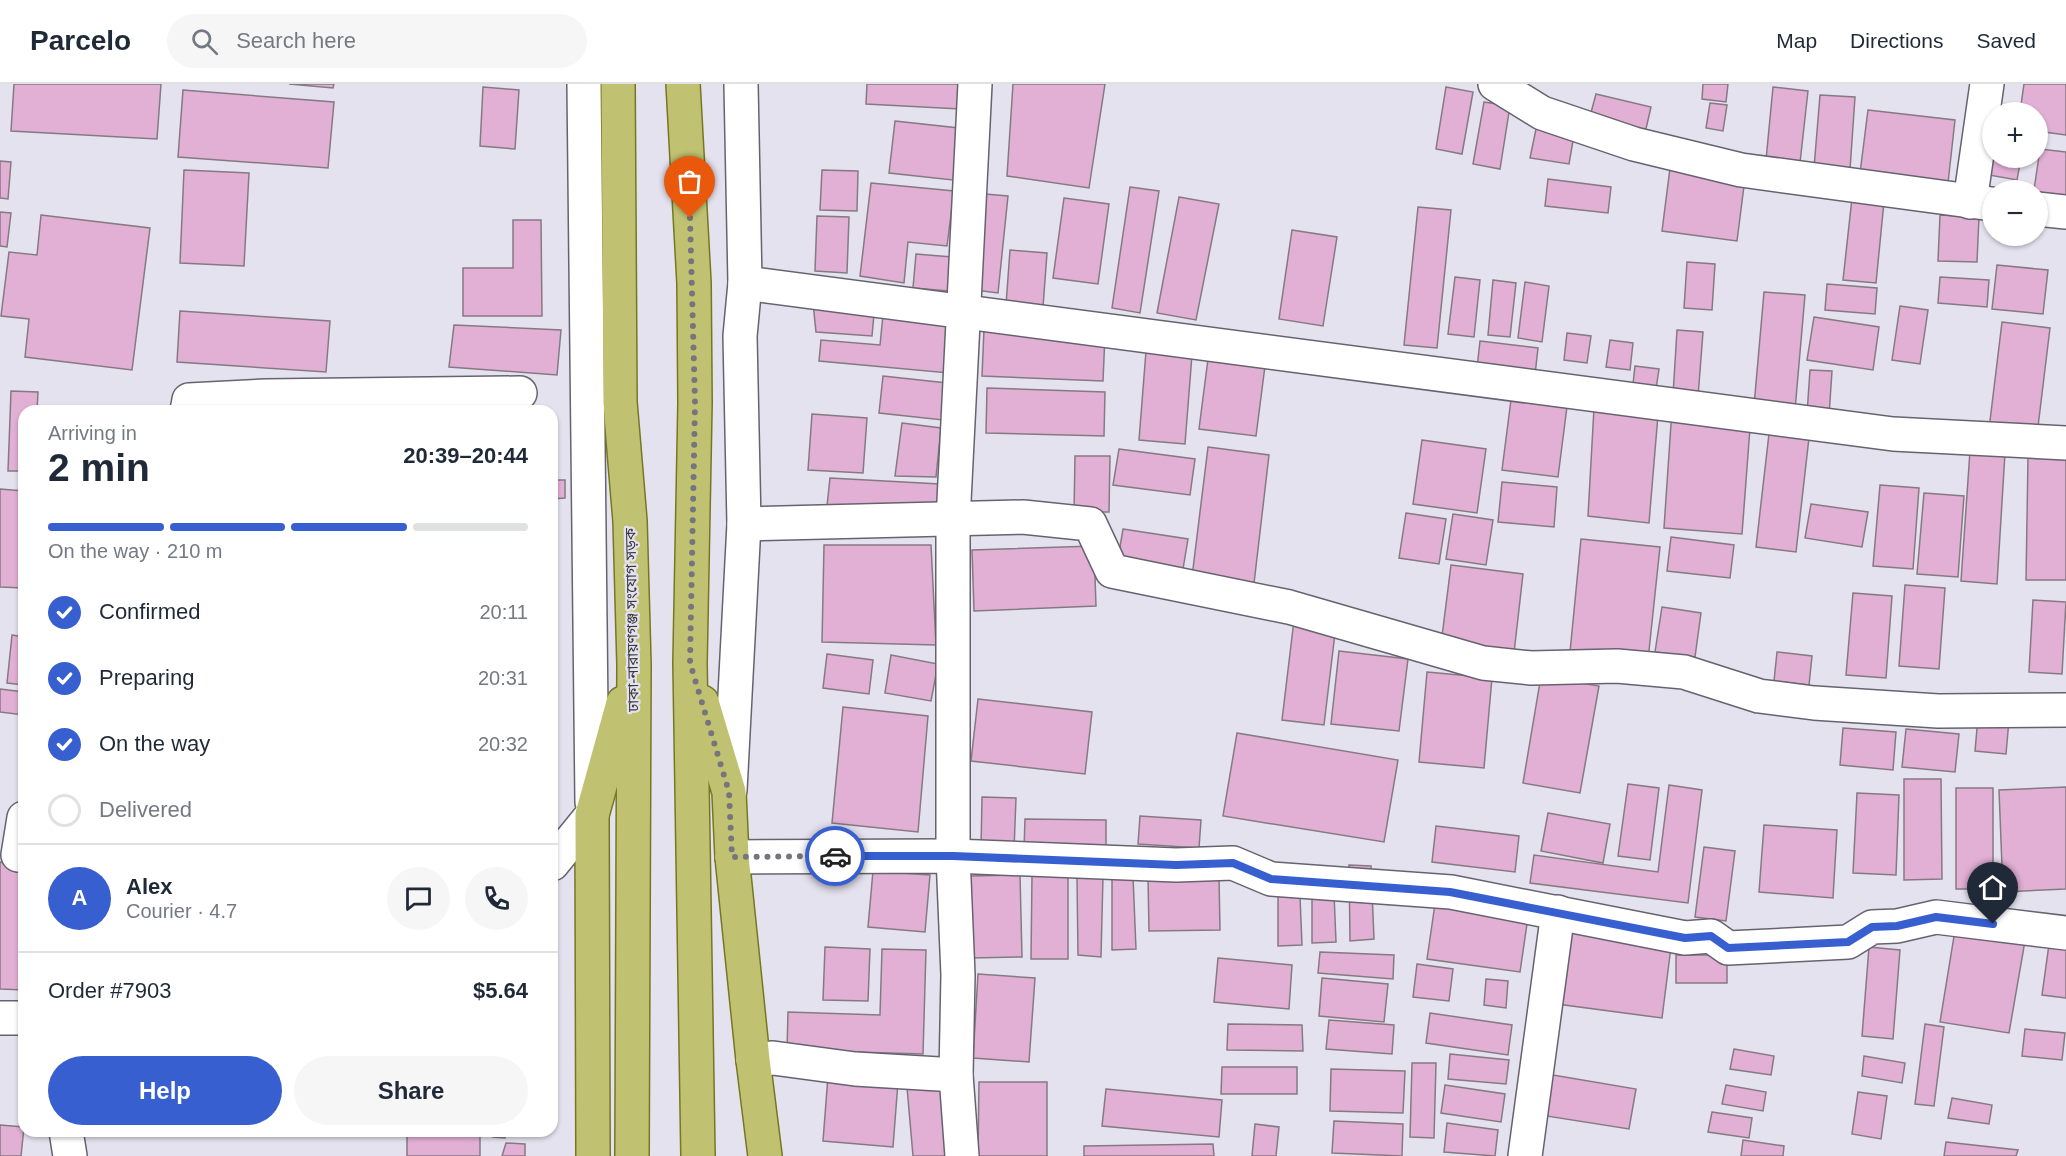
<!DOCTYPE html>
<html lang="en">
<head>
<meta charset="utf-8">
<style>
  :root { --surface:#fff; --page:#f6f6f7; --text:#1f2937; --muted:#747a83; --line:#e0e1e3; --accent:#375fd0 }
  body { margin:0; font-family:Arial,"Noto Sans Bengali",sans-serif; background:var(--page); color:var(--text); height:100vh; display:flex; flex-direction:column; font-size:22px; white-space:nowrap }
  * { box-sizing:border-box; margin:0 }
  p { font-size:20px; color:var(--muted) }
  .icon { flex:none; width:33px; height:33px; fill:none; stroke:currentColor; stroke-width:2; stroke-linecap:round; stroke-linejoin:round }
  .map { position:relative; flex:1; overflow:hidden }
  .drawer { position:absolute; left:18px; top:321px; width:540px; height:732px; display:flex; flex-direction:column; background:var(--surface); border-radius:18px; box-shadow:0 2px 4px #0004 }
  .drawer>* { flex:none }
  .tools { position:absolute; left:1982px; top:18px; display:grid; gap:12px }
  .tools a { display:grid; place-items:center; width:66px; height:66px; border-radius:50%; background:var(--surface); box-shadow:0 2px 4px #0004; font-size:30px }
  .pin { position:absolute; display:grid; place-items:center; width:51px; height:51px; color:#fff; margin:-62px -26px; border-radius:50% 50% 50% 0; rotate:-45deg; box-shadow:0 0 6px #0007 }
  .pin .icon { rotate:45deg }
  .courier { position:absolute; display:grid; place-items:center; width:60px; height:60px; margin:-30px; border:4px solid #375fd0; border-radius:50%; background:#fff; color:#222; box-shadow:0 2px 8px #0007 }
  .overview em { font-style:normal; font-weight:700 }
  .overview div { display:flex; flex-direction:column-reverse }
  .overview { display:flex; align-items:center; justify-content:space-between; height:102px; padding:0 30px }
  h1 { font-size:39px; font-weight:700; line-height:45px }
  .bar { display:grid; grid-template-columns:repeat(4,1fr); gap:9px 6px; align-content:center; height:72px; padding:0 30px }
  .bar i { height:8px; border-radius:4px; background:var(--line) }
  .bar .on { background:var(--accent) }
  .bar p { grid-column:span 4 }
  .line { display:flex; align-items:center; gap:15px; padding:0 30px; border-top:2px solid var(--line) }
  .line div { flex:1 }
  .round { display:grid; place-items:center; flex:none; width:63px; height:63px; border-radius:32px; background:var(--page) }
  ol { padding:0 30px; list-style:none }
  li { display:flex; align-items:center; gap:18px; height:66px }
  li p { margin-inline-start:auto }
  li .icon { padding:6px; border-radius:50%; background:var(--accent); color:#fff; stroke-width:4 }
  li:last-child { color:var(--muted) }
  li i { width:33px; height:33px; border:3px solid var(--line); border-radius:50% }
  .cta { display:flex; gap:12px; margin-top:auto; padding:12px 30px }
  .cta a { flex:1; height:69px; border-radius:36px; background:var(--accent); color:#fff; font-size:24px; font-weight:700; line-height:69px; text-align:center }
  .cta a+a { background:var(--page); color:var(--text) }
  header { display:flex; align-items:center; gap:36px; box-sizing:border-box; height:84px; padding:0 30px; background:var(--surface); border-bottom:2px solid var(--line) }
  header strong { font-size:28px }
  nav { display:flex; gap:33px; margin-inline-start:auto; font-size:21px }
  .search { width:420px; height:54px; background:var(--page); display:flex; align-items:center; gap:15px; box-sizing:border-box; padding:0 21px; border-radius:33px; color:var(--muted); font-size:22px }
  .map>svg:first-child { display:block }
  .building { fill:#e2afd5; stroke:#867a82; stroke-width:1.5 }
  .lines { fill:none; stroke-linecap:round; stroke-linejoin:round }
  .street-casing { stroke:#66636f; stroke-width:36 }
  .secondary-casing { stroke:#66636f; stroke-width:36 }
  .primary-casing { stroke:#767723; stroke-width:36 }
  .street { stroke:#fff; stroke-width:33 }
  .secondary { stroke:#fff; stroke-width:33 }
  .primary { stroke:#c0c272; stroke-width:33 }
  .done { stroke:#76747d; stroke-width:6; stroke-dasharray:0 10.8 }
  .route { stroke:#375fd0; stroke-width:8 }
  .labels { text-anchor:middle; stroke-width:4.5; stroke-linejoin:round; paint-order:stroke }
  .street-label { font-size:15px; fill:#3b393f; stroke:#e5e2ef }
</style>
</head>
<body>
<header>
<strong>Parcelo</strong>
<div class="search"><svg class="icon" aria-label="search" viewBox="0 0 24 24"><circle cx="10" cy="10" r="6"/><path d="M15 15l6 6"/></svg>Search here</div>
<nav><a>Map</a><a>Directions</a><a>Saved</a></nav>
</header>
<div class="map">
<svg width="2066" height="1072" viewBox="0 0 2066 1072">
  <rect width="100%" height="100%" fill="#e5e2ef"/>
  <g class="building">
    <polygon points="14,0 161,0 157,55 11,47"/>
    <polygon points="289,0 334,0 333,4"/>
    <polygon points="867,0 961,0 960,25 866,20"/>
    <polygon points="1013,0 1105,0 1089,104 1007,92"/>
    <polygon points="1703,0 1728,0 1726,18 1702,15"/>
    <polygon points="2024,0 2066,0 2066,51 2037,47 2037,28 2020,28"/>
    <polygon points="483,3 519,6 515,65 480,62"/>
    <polygon points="1446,3 1473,8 1462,70 1436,65"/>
    <polygon points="1773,3 1808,7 1800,79 1766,76"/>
    <polygon points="183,6 334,18 328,84 178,73"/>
    <polygon points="1596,10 1651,23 1645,49 1589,36"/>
    <polygon points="1820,11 1855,13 1850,86 1814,84"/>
    <polygon points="1484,18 1510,22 1500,85 1473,80"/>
    <polygon points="1710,19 1727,21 1723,47 1706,44"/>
    <polygon points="1868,26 1955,36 1948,99 1860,89"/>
    <polygon points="895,37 959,44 953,96 889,89"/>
    <polygon points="1536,45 1574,51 1569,80 1530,74"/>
    <polygon points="2040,65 2066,68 2066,119 2037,115 2037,106 2034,106"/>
    <polygon points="1992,74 2021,74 2017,96 1966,87"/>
    <polygon points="0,77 11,78 8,115 0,114"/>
    <polygon points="1670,84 1745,94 1737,157 1662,147"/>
    <polygon points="184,86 249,89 244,182 180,179"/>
    <polygon points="822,86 858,87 857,127 820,126"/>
    <polygon points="1548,95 1611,103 1608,129 1545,122"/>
    <polygon points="871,99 954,107 947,162 908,158 904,199 860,192"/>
    <polygon points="1130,103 1159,107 1140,229 1112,224"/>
    <polygon points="985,110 1008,112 998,209 975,206"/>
    <polygon points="1179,113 1219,120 1196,236 1157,229"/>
    <polygon points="1064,114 1109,120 1098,200 1053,194"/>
    <polygon points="1852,114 1884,118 1876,199 1843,196"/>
    <polygon points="1418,123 1451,126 1437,264 1404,261"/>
    <polygon points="0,128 11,129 7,163 0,162"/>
    <polygon points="41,131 150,144 132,286 25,273 29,235 1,232 9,168 37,171"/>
    <polygon points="1940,131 1979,133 1977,178 1938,177"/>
    <polygon points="817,132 849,133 847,189 815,187"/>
    <polygon points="513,136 541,136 542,232 463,232 463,184 513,184"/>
    <polygon points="1292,146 1337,153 1323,242 1279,235"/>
    <polygon points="1010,166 1047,169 1043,223 1006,221"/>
    <polygon points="916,170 952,173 949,207 913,204"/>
    <polygon points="1687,178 1715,180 1712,226 1684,224"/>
    <polygon points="1997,181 2048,186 2043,230 1992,225"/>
    <polygon points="1455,193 1480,196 1474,253 1448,250"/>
    <polygon points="1940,193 1989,196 1987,223 1938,219"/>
    <polygon points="1493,196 1516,199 1510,253 1488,251"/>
    <polygon points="1525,198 1549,202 1542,258 1518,254"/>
    <polygon points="1827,200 1877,204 1875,230 1825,226"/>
    <polygon points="1764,208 1805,211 1795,326 1754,322"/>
    <polygon points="813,219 874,230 872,252 816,248"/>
    <polygon points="1900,222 1928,226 1920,280 1892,276"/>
    <polygon points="180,227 330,237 326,288 177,278"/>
    <polygon points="883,231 954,238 949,289 819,277 821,256 880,261"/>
    <polygon points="1814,233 1879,243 1873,286 1807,276"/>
    <polygon points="2002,238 2050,244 2037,351 1989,345"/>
    <polygon points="454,241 561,246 557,291 449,283"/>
    <polygon points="984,245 1105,251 1103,297 982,292"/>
    <polygon points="1677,246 1703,248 1698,313 1673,311"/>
    <polygon points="1567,249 1591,252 1587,279 1564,276"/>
    <polygon points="1610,256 1633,259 1630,286 1606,283"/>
    <polygon points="1480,257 1538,264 1535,291 1477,284"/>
    <polygon points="1146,267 1192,271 1185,360 1139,356"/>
    <polygon points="1208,275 1265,282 1256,352 1199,345"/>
    <polygon points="1635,282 1659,285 1655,312 1632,309"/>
    <polygon points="1810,286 1832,287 1829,332 1807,330"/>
    <polygon points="883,292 947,299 943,336 879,329"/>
    <polygon points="1513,300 1569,307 1558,393 1502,386"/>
    <polygon points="987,304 1105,308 1104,352 986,349"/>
    <polygon points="11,307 38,308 37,327 24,327 24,387 8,387"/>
    <polygon points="1594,324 1658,331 1649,439 1588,432"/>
    <polygon points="1672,325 1751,331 1742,450 1664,444"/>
    <polygon points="812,330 867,334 863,389 808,386"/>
    <polygon points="902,339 941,344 936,393 895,392"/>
    <polygon points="1770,341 1810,345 1796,468 1756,463"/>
    <polygon points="1422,356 1486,365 1477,429 1413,420"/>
    <polygon points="1208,363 1269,371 1253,508 1191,501"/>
    <polygon points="1119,365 1195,375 1190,411 1113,401"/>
    <polygon points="1970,367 2005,369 1997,500 1961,497"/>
    <polygon points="1075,372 1110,372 1109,428 1074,428"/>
    <polygon points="2028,373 2066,373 2066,496 2026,496"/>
    <polygon points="830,394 940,400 942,424 827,422"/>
    <polygon points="552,396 565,396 565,414 552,415"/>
    <polygon points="1502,398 1557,403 1554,443 1498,438"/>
    <polygon points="1880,401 1919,404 1913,485 1873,482"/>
    <polygon points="0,405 24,407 23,504 0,503"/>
    <polygon points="1924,409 1964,412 1958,493 1917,490"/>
    <polygon points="1811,420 1868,428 1862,463 1805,454"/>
    <polygon points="1406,429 1446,435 1439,480 1399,474"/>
    <polygon points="1453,430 1493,436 1486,481 1446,475"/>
    <polygon points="1123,445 1188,455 1182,491 1117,480"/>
    <polygon points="1671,453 1734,461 1730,494 1667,487"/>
    <polygon points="1581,455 1660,463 1648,576 1570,568"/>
    <polygon points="824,461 931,461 936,561 822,558"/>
    <polygon points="1094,462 1096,522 974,527 972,466"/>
    <polygon points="1451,481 1523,490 1514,569 1441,560"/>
    <polygon points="1905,501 1945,504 1939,585 1899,582"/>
    <polygon points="1853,509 1892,512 1886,594 1846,591"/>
    <polygon points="2033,516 2066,518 2062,590 2029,588"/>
    <polygon points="1662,523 1701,529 1695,573 1655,568"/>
    <polygon points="1294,536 1336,541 1324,641 1282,636"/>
    <polygon points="12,551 24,553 24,601 7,599"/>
    <polygon points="1339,567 1408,575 1399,647 1331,640"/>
    <polygon points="1777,568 1812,572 1809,601 1774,597"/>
    <polygon points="827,570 873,576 869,610 823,604"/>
    <polygon points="891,571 938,580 931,617 885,609"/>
    <polygon points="1427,588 1492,594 1484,684 1419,678"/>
    <polygon points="1541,592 1599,602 1580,709 1523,699"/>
    <polygon points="0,605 24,608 24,631 0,628"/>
    <polygon points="978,615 1092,628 1085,690 971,677"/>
    <polygon points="843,623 928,632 918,748 832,739"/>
    <polygon points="1978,633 2009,636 2006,670 1975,667"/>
    <polygon points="1843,644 1896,648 1893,686 1840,681"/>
    <polygon points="1906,645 1959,650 1955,688 1902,683"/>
    <polygon points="1237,649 1398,676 1384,758 1223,732"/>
    <polygon points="1904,695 1941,695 1942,795 1904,796"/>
    <polygon points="1628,700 1659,704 1650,776 1618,772"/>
    <polygon points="1669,701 1702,706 1688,819 1530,799 1534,771 1658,788"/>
    <polygon points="2066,703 2066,805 2003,808 1999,706"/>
    <rect x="1956" y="704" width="37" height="101"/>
    <polygon points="1857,709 1899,711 1896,791 1853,789"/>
    <polygon points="982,713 1016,714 1014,766 981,765"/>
    <polygon points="1548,729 1610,740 1603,779 1541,767"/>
    <polygon points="1140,732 1201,736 1199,764 1138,760"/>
    <polygon points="1025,735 1106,736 1106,768 1024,766"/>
    <polygon points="1764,741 1837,746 1833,814 1759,808"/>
    <polygon points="1436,742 1519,752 1515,788 1432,778"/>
    <polygon points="1704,763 1735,767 1726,837 1695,833"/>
    <polygon points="0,778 24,780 24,906 0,905"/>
    <polygon points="1349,781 1371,782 1374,855 1350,857"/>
    <polygon points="1312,783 1333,784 1336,858 1312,859"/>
    <polygon points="1278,786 1299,788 1302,861 1278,862"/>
    <polygon points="873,787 930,791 925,848 868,843"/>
    <polygon points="1112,790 1133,792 1136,865 1112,866"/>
    <polygon points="1020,791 1022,873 972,874 969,792"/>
    <polygon points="1032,791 1068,792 1068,875 1031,875"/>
    <polygon points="1103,792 1101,873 1078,871 1077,794"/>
    <polygon points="1219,792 1220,846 1149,847 1148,793"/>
    <polygon points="1436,813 1529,826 1520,888 1427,875"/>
    <polygon points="1956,840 2026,851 2009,949 1940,938"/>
    <polygon points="1567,841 1672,855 1662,934 1557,920"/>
    <polygon points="2050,853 2066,855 2066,914 2042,911"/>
    <polygon points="825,863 870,865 868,917 823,916"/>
    <polygon points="1869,863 1900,866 1893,955 1862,952"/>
    <polygon points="882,865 926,866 923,970 787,966 788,928 880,931"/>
    <polygon points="1320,868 1394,871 1393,895 1318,889"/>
    <rect x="1676" y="871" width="51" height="28"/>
    <polygon points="1218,874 1292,881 1289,925 1214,918"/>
    <polygon points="1417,880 1453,885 1449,917 1413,913"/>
    <polygon points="978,890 1035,894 1029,978 973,974"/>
    <polygon points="1322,894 1388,900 1384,938 1319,932"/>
    <polygon points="1486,895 1508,897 1506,924 1484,921"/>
    <polygon points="1430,929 1512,941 1508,971 1426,959"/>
    <polygon points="1329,936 1394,941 1392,970 1326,965"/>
    <polygon points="1228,940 1302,941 1303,967 1227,966"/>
    <polygon points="1925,940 1944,943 1934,1022 1915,1020"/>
    <polygon points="2025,945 2065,949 2062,976 2022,972"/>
    <polygon points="1734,965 1774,972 1771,991 1730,985"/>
    <polygon points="1450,970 1509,976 1506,1000 1448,995"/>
    <polygon points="1864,972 1905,979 1902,999 1862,992"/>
    <polygon points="1412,979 1436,979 1434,1054 1410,1053"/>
    <polygon points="1222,983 1297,983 1297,1010 1221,1010"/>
    <polygon points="1331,985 1405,987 1403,1029 1330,1027"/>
    <polygon points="1547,990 1636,1005 1629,1045 1540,1031"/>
    <polygon points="828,992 898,998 893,1063 823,1057"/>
    <polygon points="979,998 1047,998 1047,1072 978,1072"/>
    <polygon points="1445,1001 1505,1010 1501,1038 1441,1029"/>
    <polygon points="1726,1001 1766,1008 1763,1027 1722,1020"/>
    <polygon points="907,1003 945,1007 947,1072 913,1072"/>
    <polygon points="1106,1005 1222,1016 1219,1053 1102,1042"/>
    <polygon points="1858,1008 1887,1012 1881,1055 1852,1050"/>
    <polygon points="1952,1014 1992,1021 1989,1040 1948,1034"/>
    <polygon points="1712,1028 1752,1034 1749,1054 1708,1048"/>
    <polygon points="1334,1037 1403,1040 1402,1072 1332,1069"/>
    <polygon points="1447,1039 1498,1046 1495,1072 1444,1068"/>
    <polygon points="1255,1040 1279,1043 1276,1072 1252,1072"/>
    <polygon points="0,1041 24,1043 21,1072 0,1072"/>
    <rect x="407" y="1047" width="73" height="25"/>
    <polygon points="493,1047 505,1047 505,1054 493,1053"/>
    <polygon points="1743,1056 1784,1062 1783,1072 1741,1072"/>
    <polygon points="1946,1058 2018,1066 2016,1072 1944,1072"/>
    <polygon points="506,1059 525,1060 525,1072 502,1072"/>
    <polygon points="1213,1060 1214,1072 1084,1072 1084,1062"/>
  </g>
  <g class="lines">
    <defs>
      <g id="street">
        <polyline points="1495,0 1542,29 1634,60 1741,86 1992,120"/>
        <polyline points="1970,118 1987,0"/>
        <polyline points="2037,125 2066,128"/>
        <polyline points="745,199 1893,350 2066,359"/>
        <polyline points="187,327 189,316 266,312 520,309"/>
        <polyline points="744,440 1023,433 1090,440 1112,487 1289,523 1483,579 1531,584 1617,582 1684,588 1759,612 1814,619 1938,627 2066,626"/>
        <polyline points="18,771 24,734"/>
        <polyline points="732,773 953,772 1176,781 1233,779 1271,795 1451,808 1685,854 1711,852 1728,864 1848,858 1872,843 1897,842 1936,833 2066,849"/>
        <polyline points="552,780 592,731"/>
        <polyline points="0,934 24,934"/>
        <polyline points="753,976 773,974 855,985 956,991"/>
        <polyline points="66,1047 70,1072"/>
        <polyline points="962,1072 956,991 958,891 953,772 953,437 975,0"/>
        <polyline points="1525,1072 1558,828"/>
      </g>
      <g id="secondary">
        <polyline points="584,0 592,718"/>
        <polyline points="730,706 744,440 740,252 745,199 741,0"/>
      </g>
      <g id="primary">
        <polyline points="618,0 620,318 630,437 634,581 632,1072"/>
        <polyline points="683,0 694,199 695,319 690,579 698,1072"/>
        <polyline points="702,618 729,708 732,773 753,976 765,1072"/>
        <polyline points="593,1072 592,731 623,619"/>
      </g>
    </defs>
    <use href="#street" class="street-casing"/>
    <use href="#secondary" class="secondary-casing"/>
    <use href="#primary" class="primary-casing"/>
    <use href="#street" class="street"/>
    <use href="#secondary" class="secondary"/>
    <use href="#primary" class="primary"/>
  </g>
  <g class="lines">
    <polyline class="done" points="690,134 695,319 690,579 729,708 732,773 835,772"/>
    <polyline class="route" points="835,772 953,772 1176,781 1233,779 1271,795 1450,808 1685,854 1711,852 1728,864 1848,858 1872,843 1897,842 1936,833 1993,840"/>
  </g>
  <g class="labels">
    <g class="street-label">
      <text transform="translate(632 536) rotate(-91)" y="5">ঢাকা-নারায়ণগঞ্জ সংযোগ সড়ক</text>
    </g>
  </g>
</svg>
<div class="tools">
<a>+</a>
<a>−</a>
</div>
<div class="pin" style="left:690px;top:134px;background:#ea580c"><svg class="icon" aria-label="bag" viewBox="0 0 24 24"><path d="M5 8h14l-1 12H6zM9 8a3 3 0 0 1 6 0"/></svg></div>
<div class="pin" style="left:1993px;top:840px;background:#1f2937"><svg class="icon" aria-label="home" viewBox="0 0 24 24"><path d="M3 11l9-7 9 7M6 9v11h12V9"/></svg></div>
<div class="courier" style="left:835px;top:772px"><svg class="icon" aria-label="car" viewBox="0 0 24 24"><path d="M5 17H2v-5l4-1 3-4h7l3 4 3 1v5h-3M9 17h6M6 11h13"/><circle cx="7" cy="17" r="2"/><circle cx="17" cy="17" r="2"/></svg></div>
<section class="drawer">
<div class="overview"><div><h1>2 min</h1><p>Arriving in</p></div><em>20:39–20:44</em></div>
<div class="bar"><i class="on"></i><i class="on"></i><i class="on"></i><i></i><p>On the way · 210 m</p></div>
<ol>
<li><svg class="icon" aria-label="check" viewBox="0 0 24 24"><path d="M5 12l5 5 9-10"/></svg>Confirmed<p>20:11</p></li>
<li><svg class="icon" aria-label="check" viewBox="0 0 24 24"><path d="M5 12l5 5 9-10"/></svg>Preparing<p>20:31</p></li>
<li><svg class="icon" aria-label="check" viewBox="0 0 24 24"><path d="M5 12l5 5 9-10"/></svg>On the way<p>20:32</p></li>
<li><i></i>Delivered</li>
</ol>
<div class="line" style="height:108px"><b class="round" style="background:var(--accent);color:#fff">A</b><div><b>Alex</b><p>Courier · 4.7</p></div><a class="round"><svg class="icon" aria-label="chat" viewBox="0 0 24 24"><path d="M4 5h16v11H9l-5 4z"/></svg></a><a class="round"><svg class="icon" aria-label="phone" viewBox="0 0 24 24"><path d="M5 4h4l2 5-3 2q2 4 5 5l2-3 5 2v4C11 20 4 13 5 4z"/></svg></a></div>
<div class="line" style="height:78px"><div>Order #7903</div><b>$5.64</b></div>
<div class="cta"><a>Help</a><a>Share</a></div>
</section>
</div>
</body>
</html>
